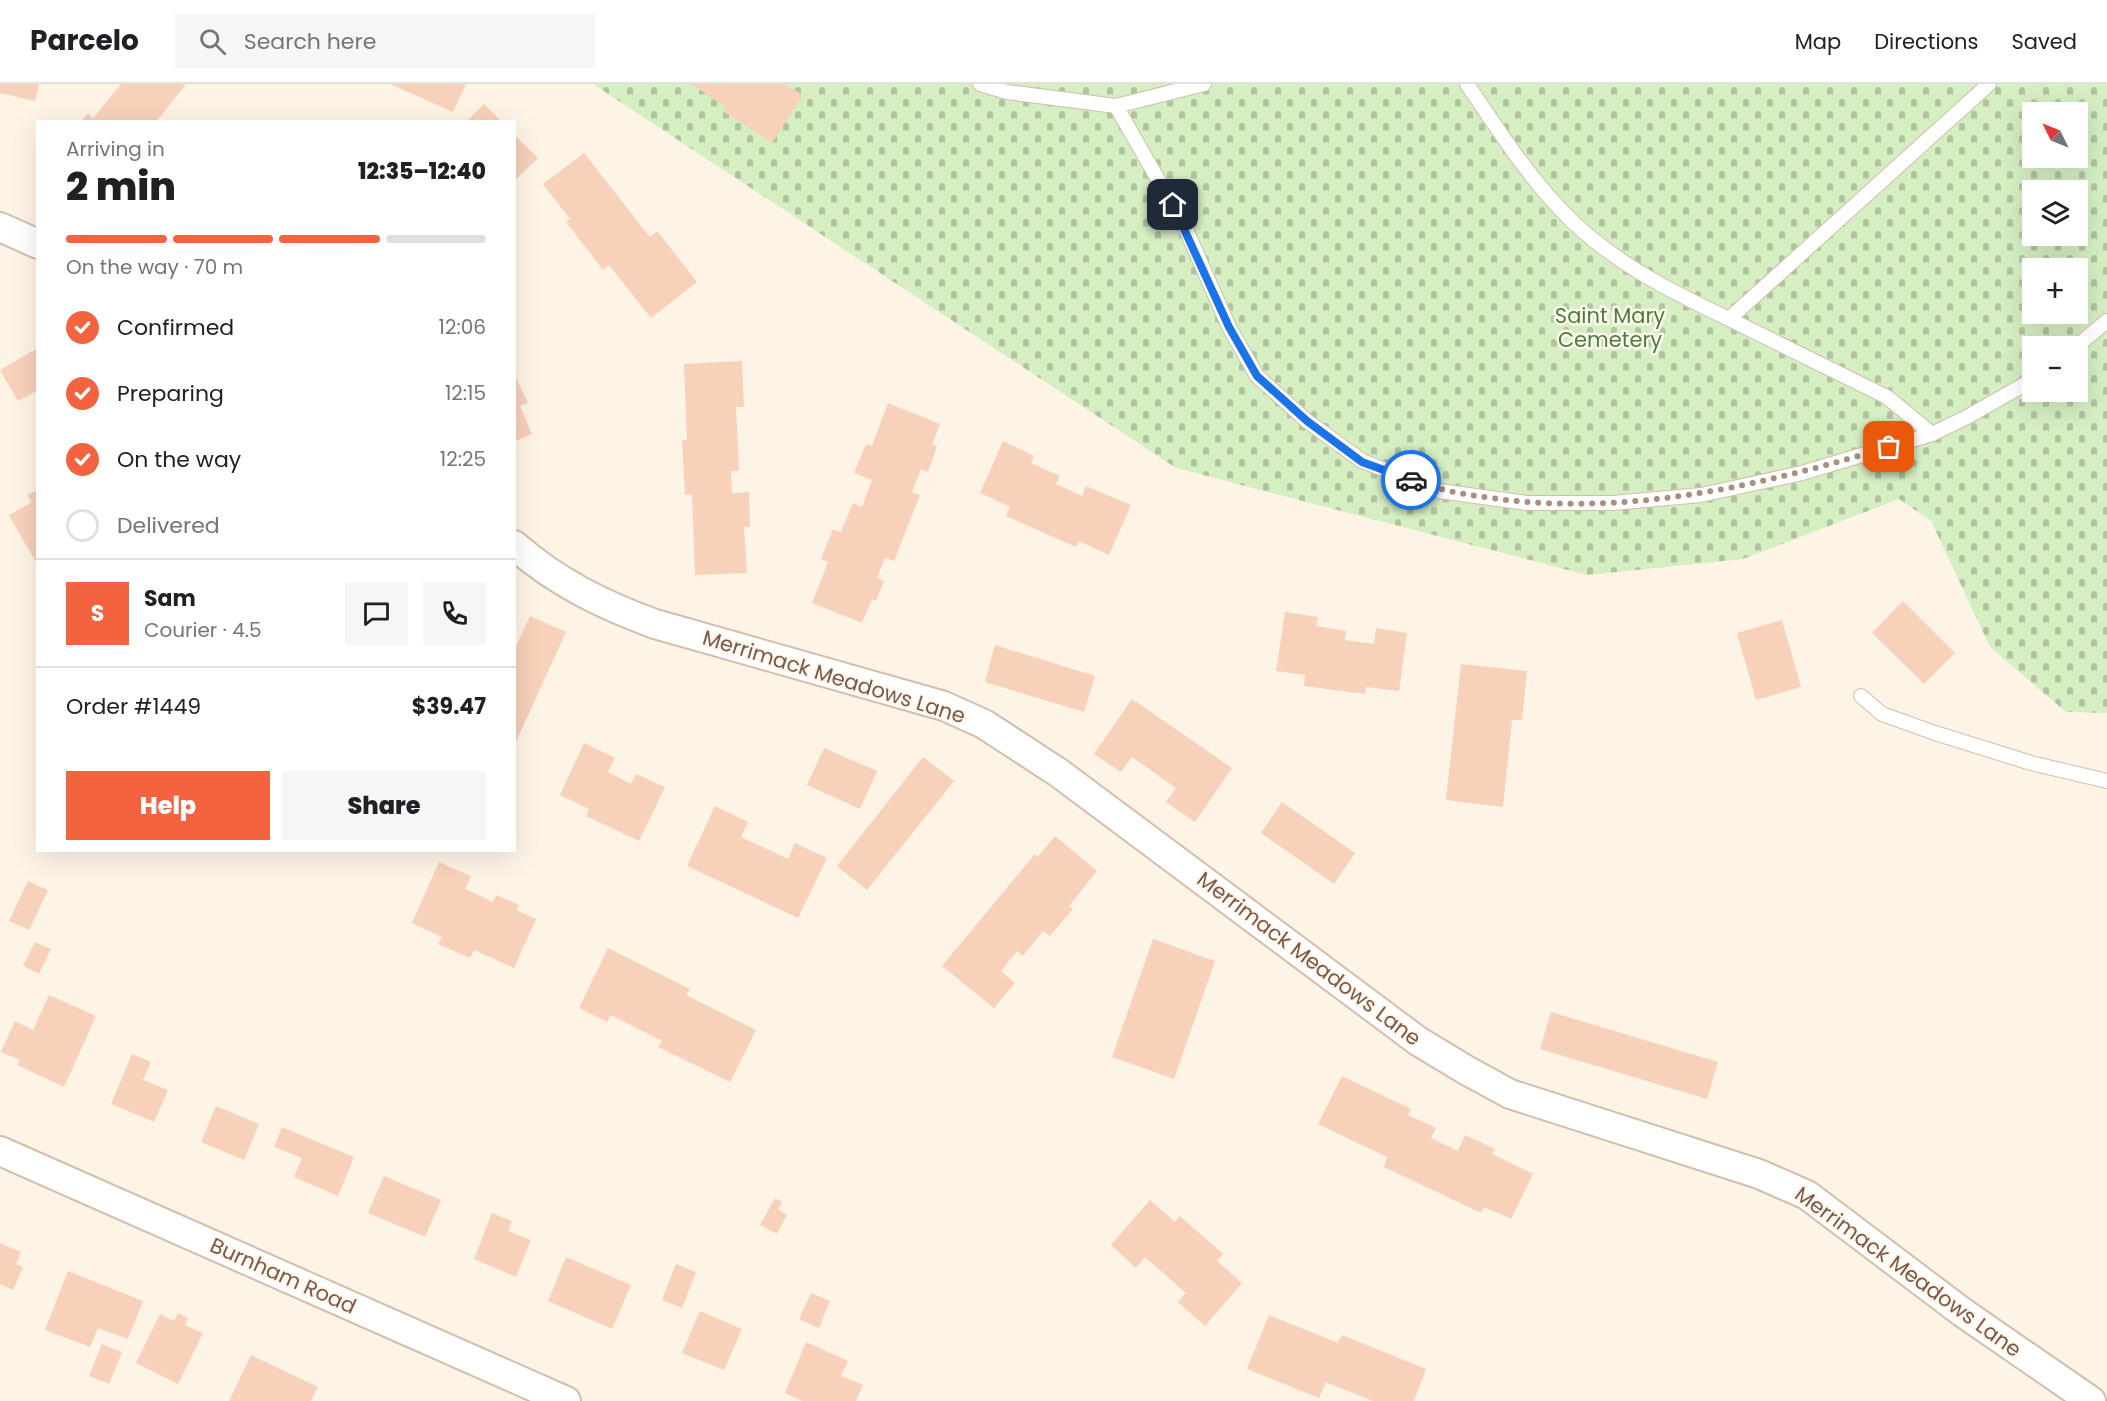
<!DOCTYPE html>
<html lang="en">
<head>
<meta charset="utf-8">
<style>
  :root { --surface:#fff; --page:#f6f6f6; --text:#202124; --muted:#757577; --line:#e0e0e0; --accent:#f4633f }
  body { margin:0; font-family:Poppins,sans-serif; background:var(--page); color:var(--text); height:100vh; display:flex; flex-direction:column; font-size:22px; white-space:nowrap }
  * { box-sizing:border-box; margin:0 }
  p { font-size:20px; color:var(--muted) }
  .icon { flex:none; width:33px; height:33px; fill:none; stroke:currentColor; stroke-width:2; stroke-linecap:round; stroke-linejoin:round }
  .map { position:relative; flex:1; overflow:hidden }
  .details { position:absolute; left:36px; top:36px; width:480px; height:732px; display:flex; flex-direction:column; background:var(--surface); border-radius:0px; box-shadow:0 6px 24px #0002 }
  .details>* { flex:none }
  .needle { width:39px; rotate:313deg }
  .tools { position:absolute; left:2022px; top:18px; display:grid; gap:12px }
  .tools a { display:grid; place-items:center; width:66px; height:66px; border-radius:0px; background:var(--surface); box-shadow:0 6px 24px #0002; font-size:30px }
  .pin { position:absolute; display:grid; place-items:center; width:51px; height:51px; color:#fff; margin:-26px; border-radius:12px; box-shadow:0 3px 9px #0006 }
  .courier { position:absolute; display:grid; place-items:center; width:60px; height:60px; margin:-30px; border:4px solid #1a73e8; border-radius:50%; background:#fff; color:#222; box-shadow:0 2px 8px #0007 }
  .overview em { font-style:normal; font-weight:800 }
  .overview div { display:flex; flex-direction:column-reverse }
  .overview { display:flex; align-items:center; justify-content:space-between; height:102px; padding:0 30px }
  h1 { font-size:39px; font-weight:800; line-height:45px }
  .bar { display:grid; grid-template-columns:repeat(4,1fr); gap:9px 6px; align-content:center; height:72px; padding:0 30px }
  .bar i { height:8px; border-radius:4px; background:var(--line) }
  .bar .active { background:var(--accent) }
  .bar p { grid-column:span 4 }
  .line { display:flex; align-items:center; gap:15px; padding:0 30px; border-top:2px solid var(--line) }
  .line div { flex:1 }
  .round { display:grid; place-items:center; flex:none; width:63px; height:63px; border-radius:0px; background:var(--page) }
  ol { padding:0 30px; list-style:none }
  li { display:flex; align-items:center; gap:18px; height:66px }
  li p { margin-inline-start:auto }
  li .icon { padding:6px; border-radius:50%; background:var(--accent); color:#fff; stroke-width:4 }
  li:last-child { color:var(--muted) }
  li i { width:33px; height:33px; border:3px solid var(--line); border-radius:50% }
  .action { display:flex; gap:12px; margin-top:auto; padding:12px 30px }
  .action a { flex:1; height:69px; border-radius:0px; background:var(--accent); color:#fff; font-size:24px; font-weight:800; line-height:69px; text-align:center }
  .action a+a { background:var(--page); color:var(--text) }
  header { display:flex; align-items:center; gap:36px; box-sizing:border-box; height:84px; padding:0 30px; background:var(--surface); border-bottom:2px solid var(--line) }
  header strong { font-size:28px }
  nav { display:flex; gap:33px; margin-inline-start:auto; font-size:21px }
  .search { width:420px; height:54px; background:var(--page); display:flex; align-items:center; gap:15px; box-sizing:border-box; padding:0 21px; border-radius:0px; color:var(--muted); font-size:22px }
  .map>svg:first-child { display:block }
  .cemetery { fill:url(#cemetery-stones); fill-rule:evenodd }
  .building { fill:#f7d1ba }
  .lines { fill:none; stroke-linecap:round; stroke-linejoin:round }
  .lane-casing { stroke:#d4bdad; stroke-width:16 }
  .street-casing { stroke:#d4bdad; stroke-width:32 }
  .lane { stroke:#fff; stroke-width:14 }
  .street { stroke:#fff; stroke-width:28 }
  .done { stroke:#a98f7f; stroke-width:6; stroke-dasharray:0 10.8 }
  .route { stroke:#1a73e8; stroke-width:8 }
  .labels { text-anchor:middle; stroke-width:5; stroke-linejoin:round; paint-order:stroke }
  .park-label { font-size:21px; fill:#4f7c3b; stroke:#fff8ee }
  .street-label { font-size:21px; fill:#7b5847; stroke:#fff8ee }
</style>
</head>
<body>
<header>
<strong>Parcelo</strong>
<div class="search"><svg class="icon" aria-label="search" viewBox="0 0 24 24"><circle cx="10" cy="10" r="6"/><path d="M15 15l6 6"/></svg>Search here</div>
<nav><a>Map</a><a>Directions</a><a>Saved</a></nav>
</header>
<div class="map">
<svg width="2107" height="1317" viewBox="0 0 2107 1317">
  <defs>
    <pattern id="cemetery-stones" width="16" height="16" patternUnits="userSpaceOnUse" patternTransform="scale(1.5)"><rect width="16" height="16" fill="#d5eec2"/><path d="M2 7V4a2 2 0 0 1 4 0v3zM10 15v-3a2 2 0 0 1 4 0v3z" fill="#b2c49f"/></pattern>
  </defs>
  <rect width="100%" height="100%" fill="#fef4e6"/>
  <path class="cemetery" d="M593,0H2107V629L2066,628L1990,563L1931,437L1899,415L1743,475L1587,491L1176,384ZM2032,28H2078V74H2032ZM2032,106H2078V152H2032ZM2032,184H2078V230H2032ZM2032,262H2078V308H2032Z"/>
  <g class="building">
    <polygon points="0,0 39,0 35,17 0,9"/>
    <polygon points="121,0 186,0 156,38 81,38 88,29 93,34"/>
    <polygon points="390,0 466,0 453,28"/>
    <polygon points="691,0 784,0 803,11 772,59 723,27 726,23"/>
    <polygon points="484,20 502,38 466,38"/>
    <polygon points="514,51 538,74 514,97"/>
    <polygon points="584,69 650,153 657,147 697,198 651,234 609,181 603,186 566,138 570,135 543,100"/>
    <polygon points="38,264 38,306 18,317 0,286"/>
    <polygon points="742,277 744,323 736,323 739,387 731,387 732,409 749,408 750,443 744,443 747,489 695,491 692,410 685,411 682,356 687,356 684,280"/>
    <polygon points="514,289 528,319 520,322 532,350 514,358"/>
    <polygon points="888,319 940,340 932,360 937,362 928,388 921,385 912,408 920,411 894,477 885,474 877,494 884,497 876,517 872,515 862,539 812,519 828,478 821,475 833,445 841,448 853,419 862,423 872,396 854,389 866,360 872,362"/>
    <polygon points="1003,357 1034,372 1031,379 1060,392 1056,400 1082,412 1086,402 1131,421 1109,471 1079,457 1076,463 1006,432 1010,423 980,409"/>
    <polygon points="38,406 38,475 35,477 9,431 32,418 27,411"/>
    <polygon points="1903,517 1955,569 1924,600 1872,549"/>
    <polygon points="1285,528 1318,533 1316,542 1346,547 1345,556 1374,560 1376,544 1407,549 1399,607 1366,603 1365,610 1304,602 1305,591 1276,587"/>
    <polygon points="530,532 566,548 514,662 514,567"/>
    <polygon points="1782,536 1801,603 1756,616 1737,549"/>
    <polygon points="995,561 1095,592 1084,628 985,598"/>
    <polygon points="1461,580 1527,587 1522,636 1512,636 1503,723 1446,716"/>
    <polygon points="1132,615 1232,684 1195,738 1166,718 1176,704 1132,673 1121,688 1094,670"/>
    <polygon points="584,659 615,674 608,688 631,700 636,690 665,703 639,757 586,732 589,725 560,711"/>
    <polygon points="824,664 877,687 860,725 807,701"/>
    <polygon points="923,673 954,697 867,806 837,782"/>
    <polygon points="1282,718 1355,769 1334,800 1261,749"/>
    <polygon points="715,722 748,738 741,753 788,775 795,759 827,774 798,834 687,782"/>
    <polygon points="1055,752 1097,787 1069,822 1073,825 1050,852 1043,847 1023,872 1017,867 1001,887 1015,899 994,924 942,882 1035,770 1038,773"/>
    <polygon points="439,778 471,792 465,805 493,818 496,811 519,821 516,826 536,835 514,884 474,866 470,874 438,860 442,853 412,839"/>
    <polygon points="28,797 48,806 29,846 9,837"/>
    <polygon points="1153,855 1215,877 1174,995 1112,973"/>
    <polygon points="35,858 51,865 39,890 23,882"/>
    <polygon points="608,864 690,905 686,911 756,946 730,998 658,963 662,957 611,931 607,938 579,924"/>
    <polygon points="49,911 96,932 64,1003 17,981 20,976 1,968 15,937 33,946"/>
    <polygon points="1551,928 1718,978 1707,1015 1540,965"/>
    <polygon points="132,970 151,978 143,996 168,1006 154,1038 111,1020"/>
    <polygon points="1342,992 1411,1025 1408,1031 1436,1044 1431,1054 1458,1067 1465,1051 1495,1065 1492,1070 1533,1090 1511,1135 1484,1123 1481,1129 1384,1083 1387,1073 1318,1040"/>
    <polygon points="216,1022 259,1040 244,1076 201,1058"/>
    <polygon points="282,1043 354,1073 338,1112 294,1093 302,1074 274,1063"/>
    <polygon points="384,1092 441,1116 425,1153 368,1129"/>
    <polygon points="775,1114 782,1118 778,1125 787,1131 777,1150 760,1141"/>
    <polygon points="1150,1116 1175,1138 1180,1132 1223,1170 1217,1177 1242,1199 1205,1242 1178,1218 1186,1209 1145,1173 1136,1184 1111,1161"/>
    <polygon points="492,1129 512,1137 508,1147 531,1156 516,1193 474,1175"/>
    <polygon points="0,1159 21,1168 16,1180 23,1183 13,1206 0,1200"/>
    <polygon points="566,1173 631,1201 612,1245 548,1217"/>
    <polygon points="676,1180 696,1188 682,1224 662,1216"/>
    <polygon points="68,1187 143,1217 128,1255 98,1244 90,1263 45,1246"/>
    <polygon points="811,1209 830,1217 819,1244 799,1235"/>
    <polygon points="700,1227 742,1245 724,1286 682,1269"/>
    <polygon points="178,1229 188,1234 185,1241 203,1249 178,1300 136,1279 160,1230 174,1237"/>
    <polygon points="1269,1231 1338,1259 1342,1251 1426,1285 1414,1317 1373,1317 1326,1298 1319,1314 1247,1285"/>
    <polygon points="806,1258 848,1277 841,1292 863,1301 856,1317 802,1317 785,1309"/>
    <polygon points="102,1260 122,1268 109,1300 89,1292"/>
    <polygon points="251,1271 318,1303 311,1317 229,1317"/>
  </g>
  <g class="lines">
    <defs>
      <g id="lane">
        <polyline points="980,0 1007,8 1116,22 1204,0"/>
        <path d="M1467,0C1497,44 1526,90 1564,129C1610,177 1670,207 1729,235"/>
        <polyline points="1116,22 1184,141 1229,243 1257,292 1307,337 1362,377 1439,407 1527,419 1613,419 1701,411 1802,389 1932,350 1967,333 2032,296"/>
        <polyline points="2077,262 2107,237"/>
        <polyline points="1932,350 1887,313 1729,235 1989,0"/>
        <polyline points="1861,612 1882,630 1935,649 2031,679 2107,697"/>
      </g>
      <g id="street">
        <polyline points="0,143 38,160"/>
        <path d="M514,461C556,498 603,521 655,540L944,622L984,640L1059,689L1418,957L1466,986L1510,1010L1759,1090L1807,1111L1962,1228L2091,1317"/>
        <polyline points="0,1067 566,1317"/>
      </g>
    </defs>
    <use href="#lane" class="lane-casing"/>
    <use href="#street" class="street-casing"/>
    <use href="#lane" class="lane"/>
    <use href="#street" class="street"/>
  </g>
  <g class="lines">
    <path class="done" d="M1411,396C1438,406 1463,410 1491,414C1626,433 1760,402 1889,363"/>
    <polyline class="route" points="1173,121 1229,243 1257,292 1307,337 1362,378 1411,396"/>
  </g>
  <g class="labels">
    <g class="park-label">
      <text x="1610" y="239">Saint Mary<tspan x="1610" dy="24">Cemetery</tspan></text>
    </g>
    <g class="street-label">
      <text transform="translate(834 593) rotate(17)" y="7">Merrimack Meadows Lane</text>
      <text transform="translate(1309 875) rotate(37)" y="7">Merrimack Meadows Lane</text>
      <text transform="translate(1908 1188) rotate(36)" y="7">Merrimack Meadows Lane</text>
      <text transform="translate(283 1192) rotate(24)" y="7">Burnham Road</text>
    </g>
  </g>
</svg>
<div class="tools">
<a><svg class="needle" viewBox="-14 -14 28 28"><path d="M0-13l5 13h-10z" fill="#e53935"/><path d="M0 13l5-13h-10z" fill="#757577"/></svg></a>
<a><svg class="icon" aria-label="layers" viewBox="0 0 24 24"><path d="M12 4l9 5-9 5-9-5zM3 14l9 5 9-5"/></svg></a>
<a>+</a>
<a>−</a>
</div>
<div class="pin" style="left:1889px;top:363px;background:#ea580c"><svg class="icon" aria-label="bag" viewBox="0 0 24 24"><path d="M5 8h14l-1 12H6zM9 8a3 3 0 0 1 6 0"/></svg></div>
<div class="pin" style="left:1173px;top:121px;background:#1f2937"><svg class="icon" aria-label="home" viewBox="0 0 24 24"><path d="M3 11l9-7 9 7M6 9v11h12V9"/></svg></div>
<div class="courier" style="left:1411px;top:396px"><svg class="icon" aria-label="car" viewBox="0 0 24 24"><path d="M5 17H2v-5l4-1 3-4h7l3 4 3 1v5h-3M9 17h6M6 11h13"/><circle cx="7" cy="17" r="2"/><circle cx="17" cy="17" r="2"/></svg></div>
<section class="details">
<div class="overview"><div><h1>2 min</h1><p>Arriving in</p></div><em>12:35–12:40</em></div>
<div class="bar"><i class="active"></i><i class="active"></i><i class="active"></i><i></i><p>On the way · 70 m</p></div>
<ol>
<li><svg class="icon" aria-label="check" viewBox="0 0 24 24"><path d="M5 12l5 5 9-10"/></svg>Confirmed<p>12:06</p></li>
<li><svg class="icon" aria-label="check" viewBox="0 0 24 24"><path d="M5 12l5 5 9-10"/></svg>Preparing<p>12:15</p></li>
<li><svg class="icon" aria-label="check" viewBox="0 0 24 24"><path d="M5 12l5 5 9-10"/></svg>On the way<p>12:25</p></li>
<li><i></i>Delivered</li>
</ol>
<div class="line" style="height:108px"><b class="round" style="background:var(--accent);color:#fff">S</b><div><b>Sam</b><p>Courier · 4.5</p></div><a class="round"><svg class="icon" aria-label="chat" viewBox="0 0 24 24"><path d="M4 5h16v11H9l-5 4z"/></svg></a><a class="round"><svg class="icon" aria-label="phone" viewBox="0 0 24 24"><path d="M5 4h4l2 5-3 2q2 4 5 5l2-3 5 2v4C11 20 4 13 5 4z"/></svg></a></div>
<div class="line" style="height:78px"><div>Order #1449</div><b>$39.47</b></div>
<div class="action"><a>Help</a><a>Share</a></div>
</section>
</div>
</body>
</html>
